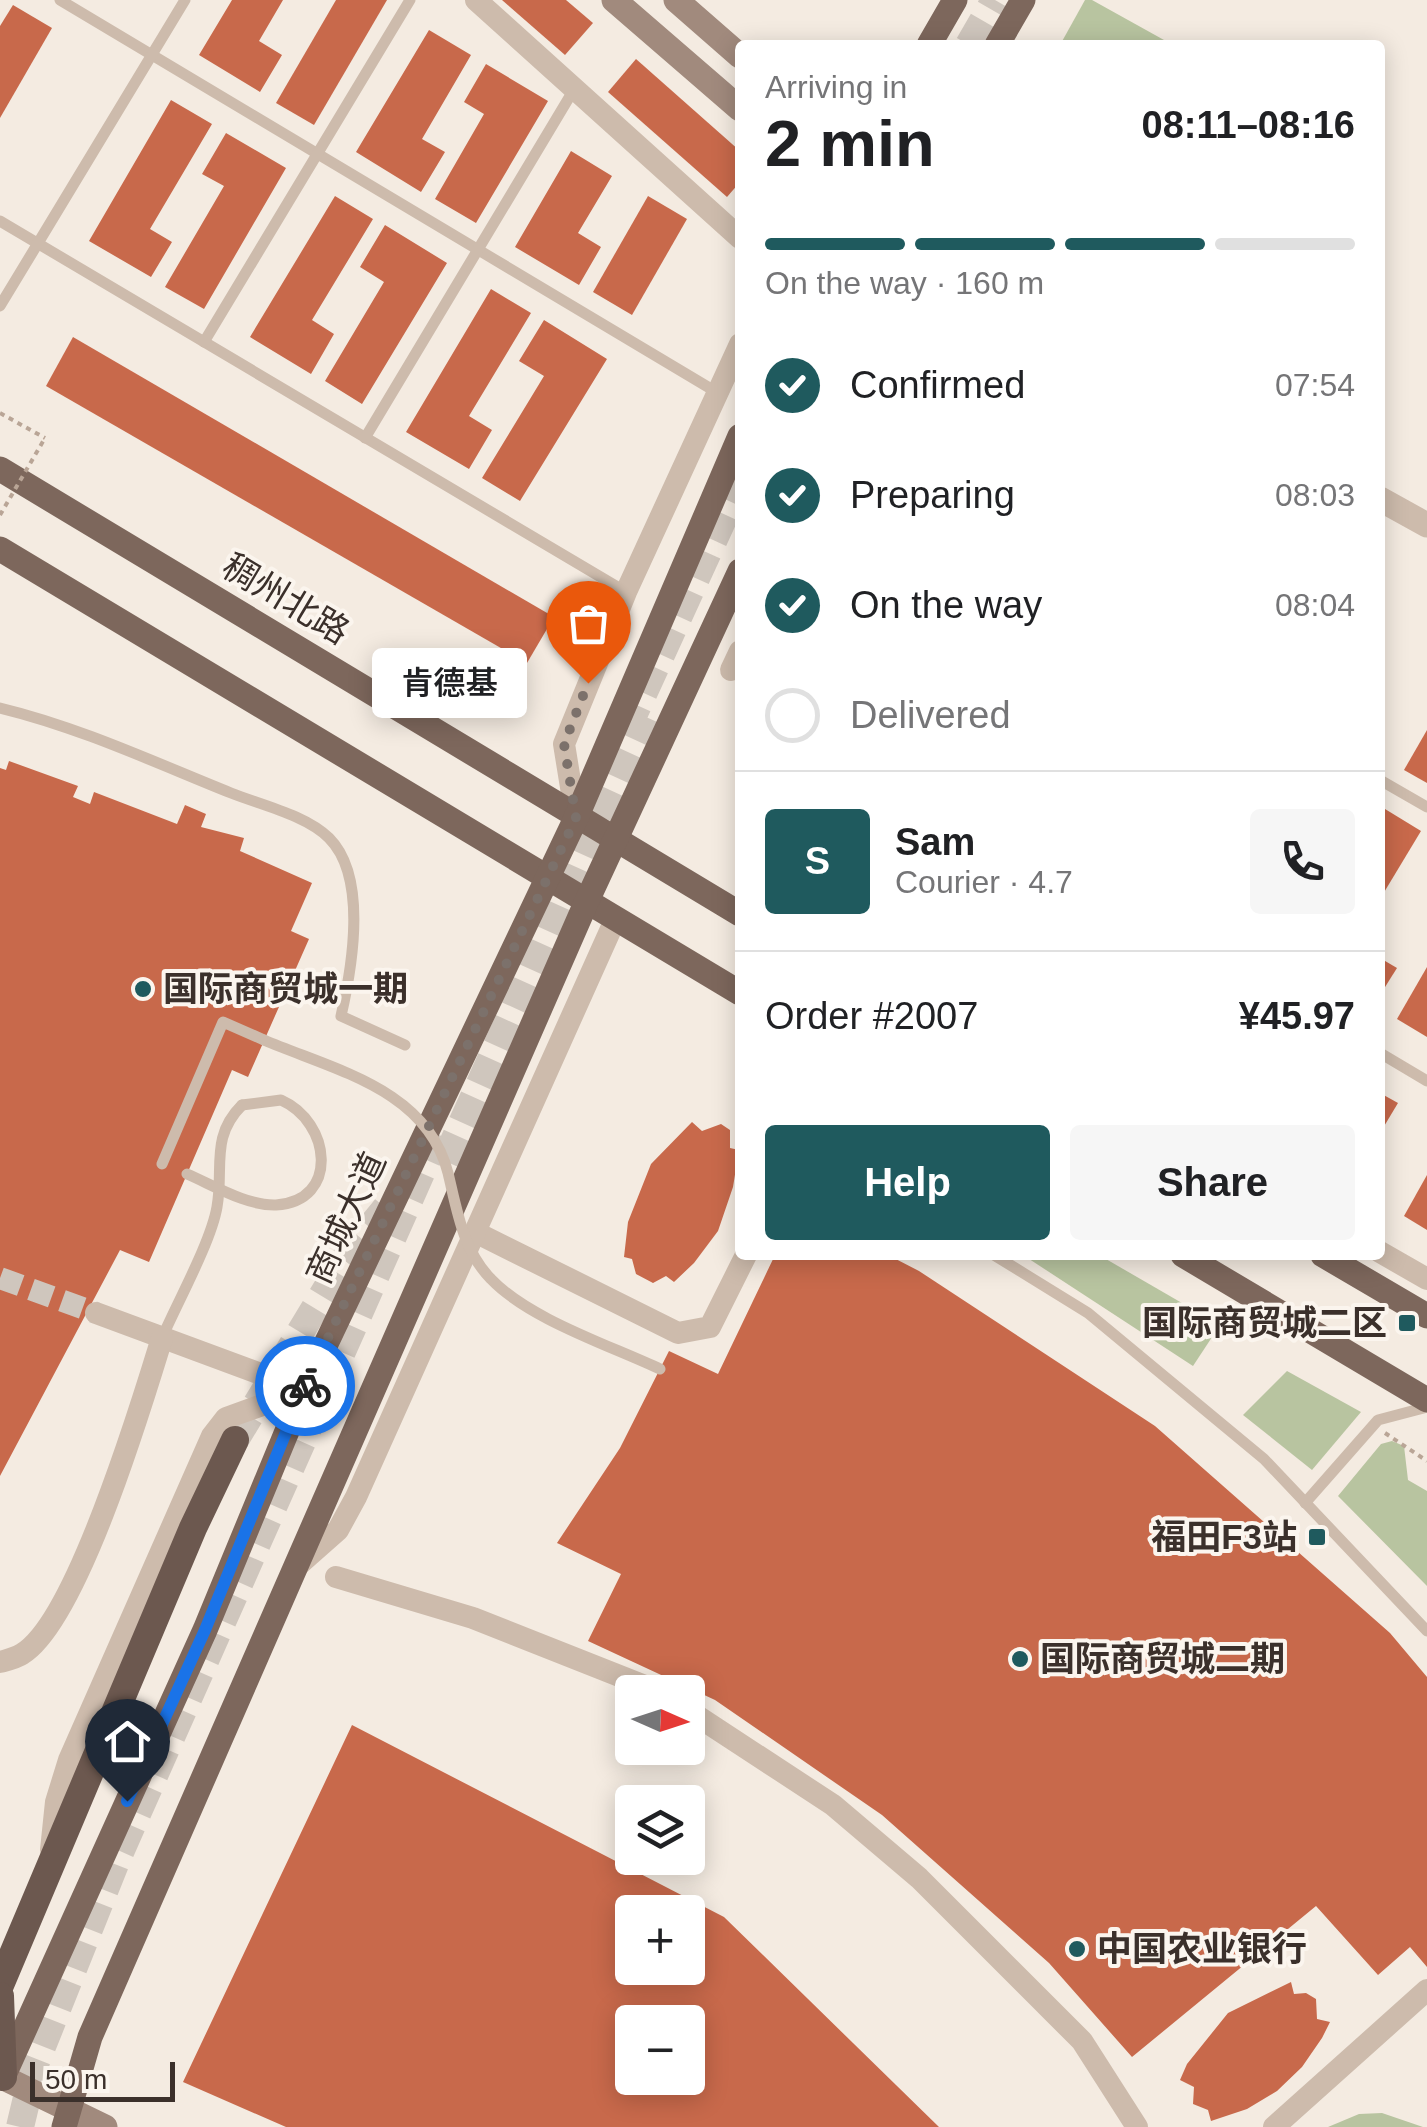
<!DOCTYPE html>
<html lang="en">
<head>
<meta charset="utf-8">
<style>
  :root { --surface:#fff; --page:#f6f6f6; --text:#202124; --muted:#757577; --line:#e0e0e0; --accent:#1f5a5e }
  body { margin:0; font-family:Helvetica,"Noto Sans SC",sans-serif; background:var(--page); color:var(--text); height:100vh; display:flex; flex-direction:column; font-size:38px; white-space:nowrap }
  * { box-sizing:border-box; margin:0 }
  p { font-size:32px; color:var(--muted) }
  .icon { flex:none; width:55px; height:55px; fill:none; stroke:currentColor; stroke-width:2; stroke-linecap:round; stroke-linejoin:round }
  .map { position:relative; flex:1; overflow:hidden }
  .drawer { position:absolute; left:735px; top:40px; width:650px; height:1220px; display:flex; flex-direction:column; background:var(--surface); border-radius:10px; box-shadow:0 5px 25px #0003 }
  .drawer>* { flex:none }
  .needle { width:65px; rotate:93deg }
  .buttons { position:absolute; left:615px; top:1675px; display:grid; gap:20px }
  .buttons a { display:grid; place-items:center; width:90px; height:90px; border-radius:10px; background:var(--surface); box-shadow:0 5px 25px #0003; font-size:50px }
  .scale { position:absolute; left:30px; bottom:25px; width:145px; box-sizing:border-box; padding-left:10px; border:5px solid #3b302b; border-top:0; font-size:28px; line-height:35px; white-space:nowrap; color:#3b302b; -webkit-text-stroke:8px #fbf5ee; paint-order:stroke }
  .pin { position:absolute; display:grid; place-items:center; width:85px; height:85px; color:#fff; margin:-102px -42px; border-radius:50% 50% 50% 0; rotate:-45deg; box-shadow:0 0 10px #0007 }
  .pin .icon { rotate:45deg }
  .courier { position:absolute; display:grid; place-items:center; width:100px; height:100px; margin:-50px; border:8px solid #1a73e8; border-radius:50%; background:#fff; color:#222; box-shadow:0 2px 12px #0007 }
  .bubble { position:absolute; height:70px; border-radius:10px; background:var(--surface); box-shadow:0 5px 25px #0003; font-size:32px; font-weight:600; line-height:70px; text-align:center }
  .head em { font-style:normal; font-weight:600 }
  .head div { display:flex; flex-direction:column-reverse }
  .head { display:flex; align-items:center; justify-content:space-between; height:170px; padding:0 30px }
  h1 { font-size:65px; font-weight:600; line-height:75px }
  .bar { display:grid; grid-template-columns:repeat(4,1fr); gap:15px 10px; align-content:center; height:120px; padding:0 30px }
  .bar i { height:12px; border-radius:8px; background:var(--line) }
  .bar .on { background:var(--accent) }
  .bar p { grid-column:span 4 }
  .line { display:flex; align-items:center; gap:25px; padding:0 30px; border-top:2px solid var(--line) }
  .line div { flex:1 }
  .round { display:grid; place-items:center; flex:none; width:105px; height:105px; border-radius:10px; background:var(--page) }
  ol { padding:0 30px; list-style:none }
  li { display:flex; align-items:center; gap:30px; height:110px }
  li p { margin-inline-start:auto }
  li .icon { padding:10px; border-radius:50%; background:var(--accent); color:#fff; stroke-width:4 }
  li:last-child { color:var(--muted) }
  li i { width:55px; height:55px; border:5px solid var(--line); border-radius:50% }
  .cta { display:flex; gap:20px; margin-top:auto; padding:20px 30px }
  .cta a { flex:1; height:115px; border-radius:10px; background:var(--accent); color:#fff; font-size:40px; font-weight:600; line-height:115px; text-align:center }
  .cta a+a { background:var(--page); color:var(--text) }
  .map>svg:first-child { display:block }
  .green { fill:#b8c4a0 }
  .building { fill:#c8694b; fill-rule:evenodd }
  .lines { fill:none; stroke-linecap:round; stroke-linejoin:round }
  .minor-tunnel { stroke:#cfc6bd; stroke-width:22; stroke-dasharray:22 11; stroke-linecap:butt }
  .trunk-tunnel { stroke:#cfc6bd; stroke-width:28; stroke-dasharray:28 14; stroke-linecap:butt }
  .path { stroke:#b9a596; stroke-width:4; stroke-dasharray:5 5; stroke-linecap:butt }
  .service { stroke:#cdbbac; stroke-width:11 }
  .minor { stroke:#cdbbac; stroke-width:22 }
  .tertiary { stroke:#cdbbac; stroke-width:25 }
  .secondary { stroke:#a18a7d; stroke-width:25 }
  .primary { stroke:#7d675c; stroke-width:25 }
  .trunk { stroke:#6c584f; stroke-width:28 }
  .path-bridge { stroke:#b9a596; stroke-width:4; stroke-dasharray:5 5; stroke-linecap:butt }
  .service-bridge { stroke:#cdbbac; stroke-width:11 }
  .done { stroke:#7c716b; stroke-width:10; stroke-dasharray:0 18 }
  .route { stroke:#1a73e8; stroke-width:12 }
  .poi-dot { fill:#1f5a5e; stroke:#fbf5ee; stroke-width:4 }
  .labels { text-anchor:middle; stroke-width:8; stroke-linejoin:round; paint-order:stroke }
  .street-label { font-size:35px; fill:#3b302b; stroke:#fbf5ee }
  .poi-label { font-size:35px; font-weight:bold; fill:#3b302b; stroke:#fbf5ee; text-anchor:start }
</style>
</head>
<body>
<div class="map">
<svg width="1427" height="2127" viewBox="0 0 1427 2127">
  <rect width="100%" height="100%" fill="#f4ebe1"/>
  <g class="green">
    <polygon points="1085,0 1092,0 1173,45 1060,45"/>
    <polygon points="1023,1255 1099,1255 1220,1325 1193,1366"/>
    <polygon points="1287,1371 1361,1412 1312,1470 1243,1415"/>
    <polygon points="1392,1441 1404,1446 1408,1480 1427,1491 1427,1586 1338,1496 1381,1444"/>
    <polygon points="1382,2113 1423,2127 1328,2127 1359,2114"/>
  </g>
  <g class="building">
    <polygon points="232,0 283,0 259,41 282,55 260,92 199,55"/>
    <polygon points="336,0 387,0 314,125 276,103"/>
    <polygon points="502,0 566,0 593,23 565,55"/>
    <polygon points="13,5 52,28 0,118 0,26"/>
    <polygon points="429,30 471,55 422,139 445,152 421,192 356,152"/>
    <polygon points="636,59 740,151 740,182 727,197 608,92"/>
    <polygon points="486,64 548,101 476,223 435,199 484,114 464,102"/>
    <polygon points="171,100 212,124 150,229 172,242 151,277 89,241"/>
    <polygon points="226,133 286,168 204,309 165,287 224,186 202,174"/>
    <polygon points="571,151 612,176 578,233 601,247 579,285 515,247"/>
    <polygon points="335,196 373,219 312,320 334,334 311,374 250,337"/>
    <polygon points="648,196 687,219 632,315 593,292"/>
    <polygon points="385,225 447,263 362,404 325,381 384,282 360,267"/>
    <polygon points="491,289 531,313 469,416 492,430 469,469 406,432"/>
    <polygon points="544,320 607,359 520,501 482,478 544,376 519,361"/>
    <polygon points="73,337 554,617 527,663 46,386"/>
    <polygon points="1427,730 1427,783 1404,770"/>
    <polygon points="9,761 78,786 73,797 90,804 94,792 177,824 185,805 206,814 201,827 244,838 240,851 312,883 291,931 309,939 248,1077 232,1070 149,1262 120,1250 0,1476 0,768 6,770"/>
    <polygon points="1385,809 1421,831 1380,899 1380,817"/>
    <polygon points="1380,958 1397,968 1380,995"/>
    <polygon points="1427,967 1427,1037 1397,1019"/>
    <polygon points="1380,1093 1398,1103 1380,1133"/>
    <polygon points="692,1122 702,1131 721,1124 730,1130 730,1148 739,1150 733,1187 718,1231 694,1263 674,1282 666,1276 653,1283 636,1274 632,1259 624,1257 628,1222 651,1164"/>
    <polygon points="1427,1175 1427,1230 1404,1216"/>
    <polygon points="775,1255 888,1255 919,1271 1155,1426 1390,1633 1427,1677 1427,1967 1410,1947 1378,1975 1316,1906 1132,2057 1049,1963 882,1815 715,1700 588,1641 621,1574 557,1543 620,1448 669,1351 718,1374"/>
    <path d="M352,1725L724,1917L939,2127H286L183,2082ZM632,1912H688V1968H632ZM632,2022H688V2078H632Z"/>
    <polygon points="1291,1982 1294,1994 1306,1993 1316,1999 1317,2019 1330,2022 1322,2038 1302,2067 1277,2091 1247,2109 1211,2121 1208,2110 1193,2104 1194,2087 1180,2080 1187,2064 1228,2013"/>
  </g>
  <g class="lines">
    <polyline class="minor-tunnel" points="0,1278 96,1313"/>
    <g class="trunk-tunnel">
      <polyline points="969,45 995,0"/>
      <polyline points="626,731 740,482"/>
      <polyline points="445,1161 646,717"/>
      <polyline points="235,1440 344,1260 386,1208"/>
      <polyline points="20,2127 35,2064 117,1859 441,1128"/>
    </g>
    <g class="path">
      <polyline points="0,413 45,438"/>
      <polyline points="1385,1433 1427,1461"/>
    </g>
    <g class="service">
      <polyline points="60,0 718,393"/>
      <polyline points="0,221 626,592"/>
      <polyline points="0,306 185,0"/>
      <polyline points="204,342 410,0"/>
      <polyline points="365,438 576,86"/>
      <path d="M0,708C79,727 156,763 231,793C261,805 306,815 329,838C368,877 352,968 341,1016L405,1045"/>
      <polyline points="1380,780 1427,807"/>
      <polyline points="1380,1053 1427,1081"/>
      <polyline points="162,1164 223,1022 264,1040"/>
      <polyline points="994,1255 1088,1313 1264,1459 1427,1631"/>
      <path d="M162,1338C177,1303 211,1242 217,1207C224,1167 210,1137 242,1105"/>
      <polyline points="1305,1503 1378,1420 1427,1407"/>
    </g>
    <g class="minor">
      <polyline points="476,0 740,238"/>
      <polyline points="731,670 740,651"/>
      <polyline points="576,818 564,744 626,592 740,344"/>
      <polyline points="475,1232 678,1333 710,1327 746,1255"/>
      <polyline points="1380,1252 1427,1279"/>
      <polyline points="96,1313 304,1390"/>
      <polyline points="295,1568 338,1530 356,1497 615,920"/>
      <polyline points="336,1577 473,1618 660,1692"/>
      <path d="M0,1662C7,1660 16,1658 22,1654C77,1621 142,1403 162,1338"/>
      <polyline points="688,1710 833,1805 919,1878 1082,2041 1137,2127"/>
      <polyline points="51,1850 56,1802 69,1760 212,1436 226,1418 304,1390"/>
      <polyline points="1274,2127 1427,1990"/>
    </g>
    <polyline class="tertiary" points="1380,499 1427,525"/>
    <g class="secondary">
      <polyline points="614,0 740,109"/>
      <polyline points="676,0 740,56"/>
      <polyline points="0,2076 105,2127"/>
    </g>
    <g class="primary">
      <polyline points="929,45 955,0"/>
      <polyline points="997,45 1023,0"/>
      <polyline points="0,469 740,914"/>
      <polyline points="0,549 740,993"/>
      <polyline points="1183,1255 1427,1400"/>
      <polyline points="1323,1255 1427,1316"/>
      <polyline points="3,2077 205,1630 304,1390 576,818 740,436"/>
      <polyline points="64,2127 90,2037 586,903 740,571"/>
    </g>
    <g class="trunk">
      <polyline points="0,1985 193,1528 235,1440"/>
      <polyline points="0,1996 3,2077"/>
    </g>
    <polyline class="path-bridge" points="0,515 45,438"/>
    <g class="service-bridge">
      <path d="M264,1040C334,1070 427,1089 448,1173C457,1210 463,1251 491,1279C529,1319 609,1345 660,1369"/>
      <path d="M187,1174C213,1185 247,1206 276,1205C340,1201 331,1122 281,1100L242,1105"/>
    </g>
  </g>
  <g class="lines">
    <polyline class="done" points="305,1386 576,818 564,744 588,683"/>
    <polyline class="route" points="127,1801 205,1630 305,1386"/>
  </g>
  <g class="poi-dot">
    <circle cx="143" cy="989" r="10"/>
    <rect x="1397" y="1313" width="20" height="20" rx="5"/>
    <rect x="1307" y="1527" width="20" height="20" rx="5"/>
    <circle cx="1020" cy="1659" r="10"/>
    <circle cx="1077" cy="1949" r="10"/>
  </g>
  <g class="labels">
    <g class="street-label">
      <text transform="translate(286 599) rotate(31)" y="12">稠州北路</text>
      <text transform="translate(346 1218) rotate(-65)" y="12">商城大道</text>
    </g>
    <g class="poi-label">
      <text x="163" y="1001">国际商贸城一期</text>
      <text x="1387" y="1335" text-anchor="end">国际商贸城二区</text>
      <text x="1297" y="1549" text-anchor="end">福田F3站</text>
      <text x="1040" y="1671">国际商贸城二期</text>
      <text x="1097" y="1961">中国农业银行</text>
    </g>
  </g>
</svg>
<div class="buttons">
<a><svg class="needle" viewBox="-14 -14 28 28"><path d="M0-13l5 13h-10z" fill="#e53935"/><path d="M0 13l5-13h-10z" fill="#757577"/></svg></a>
<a><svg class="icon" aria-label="layers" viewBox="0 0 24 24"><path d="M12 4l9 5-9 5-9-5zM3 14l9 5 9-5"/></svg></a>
<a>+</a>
<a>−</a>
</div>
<div class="scale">50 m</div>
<div class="pin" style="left:588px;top:683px;background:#ea580c"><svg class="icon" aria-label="bag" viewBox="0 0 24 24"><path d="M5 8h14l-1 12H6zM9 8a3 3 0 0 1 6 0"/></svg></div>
<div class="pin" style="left:127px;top:1801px;background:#1f2937"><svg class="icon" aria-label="home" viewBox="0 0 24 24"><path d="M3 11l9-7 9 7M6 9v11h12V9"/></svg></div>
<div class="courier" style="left:305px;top:1386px"><svg class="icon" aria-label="bike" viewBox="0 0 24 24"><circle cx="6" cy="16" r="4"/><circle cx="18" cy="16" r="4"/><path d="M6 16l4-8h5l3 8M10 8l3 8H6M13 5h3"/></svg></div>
<div class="bubble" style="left:372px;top:648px;width:155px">肯德基</div>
<section class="drawer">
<div class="head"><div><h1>2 min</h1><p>Arriving in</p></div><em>08:11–08:16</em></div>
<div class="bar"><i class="on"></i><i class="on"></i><i class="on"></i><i></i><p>On the way · 160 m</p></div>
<ol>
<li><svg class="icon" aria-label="check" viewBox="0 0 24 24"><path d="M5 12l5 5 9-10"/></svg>Confirmed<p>07:54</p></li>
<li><svg class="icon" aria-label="check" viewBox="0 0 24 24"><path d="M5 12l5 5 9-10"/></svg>Preparing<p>08:03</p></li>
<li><svg class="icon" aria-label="check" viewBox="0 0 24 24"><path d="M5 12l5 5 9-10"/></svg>On the way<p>08:04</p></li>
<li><i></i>Delivered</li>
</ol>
<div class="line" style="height:180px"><b class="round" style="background:var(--accent);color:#fff">S</b><div><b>Sam</b><p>Courier · 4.7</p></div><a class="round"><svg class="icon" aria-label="phone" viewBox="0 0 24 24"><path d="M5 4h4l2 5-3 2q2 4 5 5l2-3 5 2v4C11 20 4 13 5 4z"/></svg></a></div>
<div class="line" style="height:130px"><div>Order #2007</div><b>¥45.97</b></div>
<div class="cta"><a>Help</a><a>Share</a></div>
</section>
</div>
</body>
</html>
